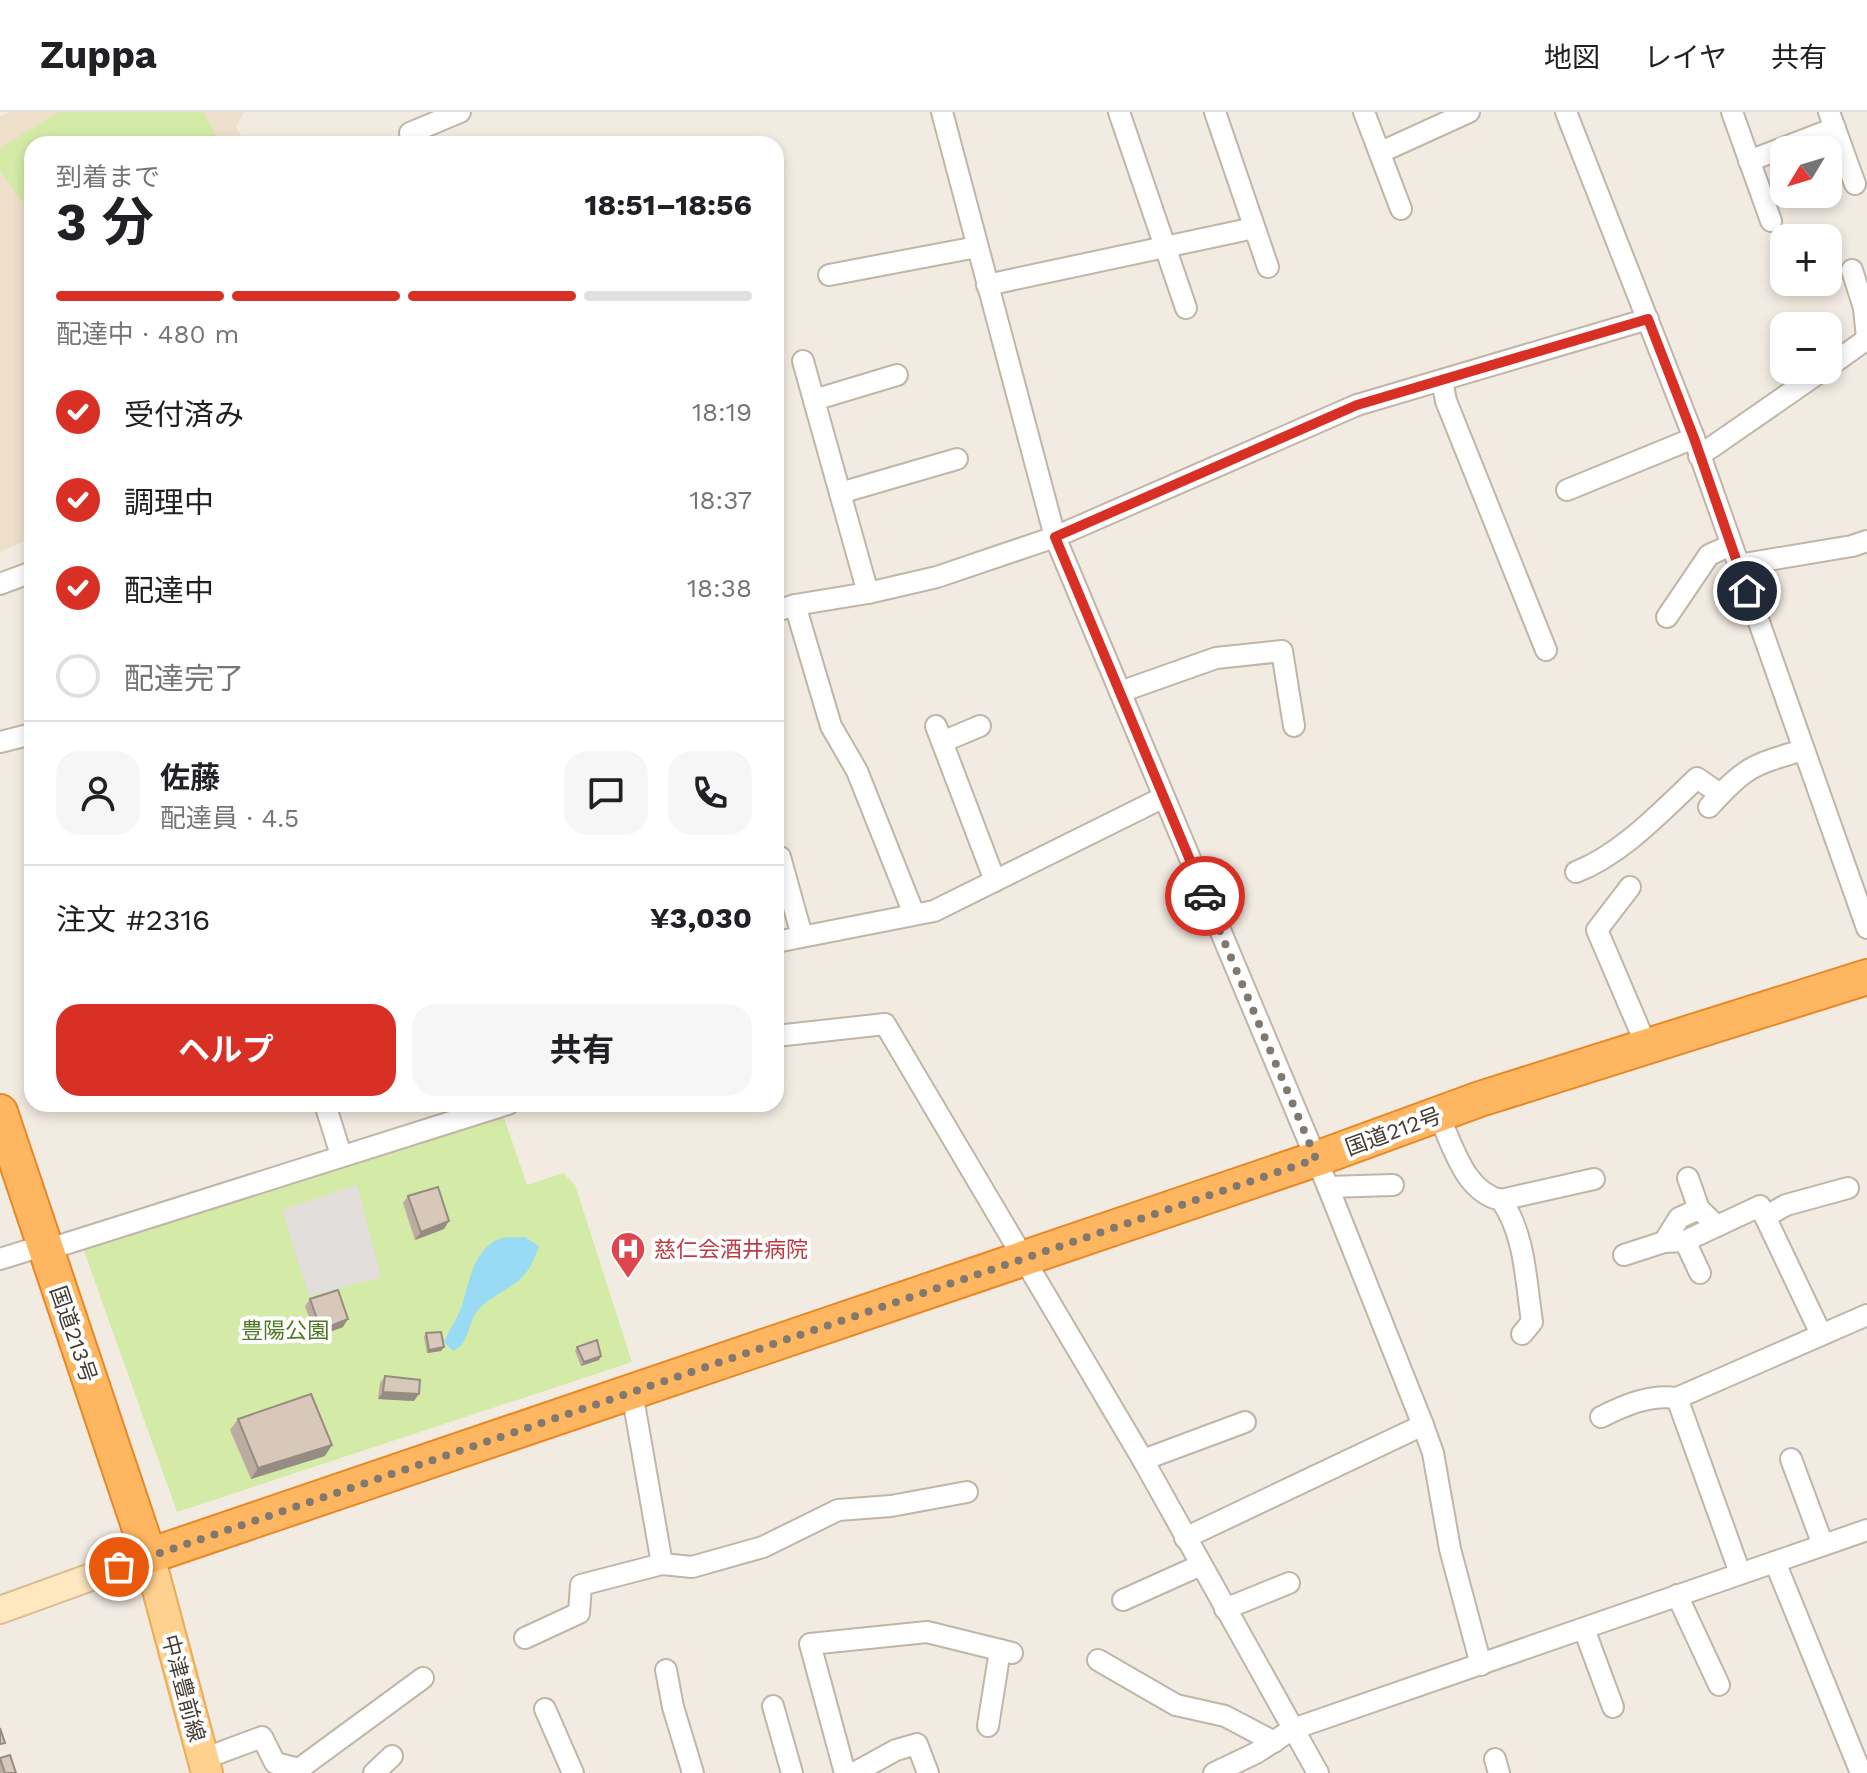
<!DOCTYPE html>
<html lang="ja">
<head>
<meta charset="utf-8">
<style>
  :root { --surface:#fff; --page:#f6f6f6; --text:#202124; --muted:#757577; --line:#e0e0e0; --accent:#d93025 }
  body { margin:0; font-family:"Work Sans","Noto Sans JP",sans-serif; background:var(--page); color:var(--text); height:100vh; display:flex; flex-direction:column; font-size:30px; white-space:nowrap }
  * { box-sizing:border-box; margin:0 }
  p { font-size:26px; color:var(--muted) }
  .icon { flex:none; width:44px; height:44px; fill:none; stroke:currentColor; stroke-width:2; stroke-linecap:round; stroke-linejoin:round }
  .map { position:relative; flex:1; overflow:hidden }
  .drawer { position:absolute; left:24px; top:24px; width:760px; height:976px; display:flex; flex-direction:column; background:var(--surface); border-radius:24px; box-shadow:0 4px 12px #0003 }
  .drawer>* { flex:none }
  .needle { width:52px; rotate:232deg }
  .buttons { position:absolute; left:1770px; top:24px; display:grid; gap:16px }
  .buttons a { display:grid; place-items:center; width:72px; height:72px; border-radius:16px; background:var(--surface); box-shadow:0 4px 12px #0003; font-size:40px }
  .pin { position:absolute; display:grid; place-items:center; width:68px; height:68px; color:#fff; margin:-34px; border:4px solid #fff; border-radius:50%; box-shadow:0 2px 8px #0007 }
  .courier { position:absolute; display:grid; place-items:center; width:80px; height:80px; margin:-40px; border:6px solid #d93025; border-radius:50%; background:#fff; color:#222; box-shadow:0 2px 10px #0007 }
  .summary em { font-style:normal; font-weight:700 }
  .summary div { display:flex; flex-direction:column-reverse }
  .summary { display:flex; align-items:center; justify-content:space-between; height:136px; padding:0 32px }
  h1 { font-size:52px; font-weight:700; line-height:60px }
  .bar { display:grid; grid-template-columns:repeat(4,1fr); gap:12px 8px; align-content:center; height:96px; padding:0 32px }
  .bar i { height:10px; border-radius:6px; background:var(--line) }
  .bar .selected { background:var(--accent) }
  .bar p { grid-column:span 4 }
  .line { display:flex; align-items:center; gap:20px; padding:0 32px; border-top:2px solid var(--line) }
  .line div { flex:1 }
  .round { display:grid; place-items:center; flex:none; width:84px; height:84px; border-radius:24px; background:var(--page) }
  ol { padding:0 32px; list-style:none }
  li { display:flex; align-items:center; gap:24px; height:88px }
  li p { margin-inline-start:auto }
  li .icon { padding:8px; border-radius:50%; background:var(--accent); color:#fff; stroke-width:4 }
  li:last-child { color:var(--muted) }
  li i { width:44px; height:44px; border:4px solid var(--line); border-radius:50% }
  .button { display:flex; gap:16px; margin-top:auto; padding:16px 32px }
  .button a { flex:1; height:92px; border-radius:24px; background:var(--accent); color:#fff; font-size:32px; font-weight:700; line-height:92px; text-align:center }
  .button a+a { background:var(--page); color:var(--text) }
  header { display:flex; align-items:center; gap:48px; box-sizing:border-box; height:112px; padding:0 40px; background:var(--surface); border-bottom:2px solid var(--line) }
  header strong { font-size:38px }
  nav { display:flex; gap:44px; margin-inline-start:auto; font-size:28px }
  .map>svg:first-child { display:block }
  .education { fill:#eddfca }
  .green { fill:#d4eaa7 }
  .parking { fill:#e2dedb }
  .water { fill:#99dbf5 }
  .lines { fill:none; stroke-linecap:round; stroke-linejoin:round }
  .street-casing { stroke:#c1b5a7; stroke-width:24 }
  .secondary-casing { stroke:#d9bd90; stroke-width:30 }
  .primary-casing { stroke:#ebac57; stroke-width:34 }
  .highway-casing { stroke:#e78827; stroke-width:38 }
  .street { stroke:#fff; stroke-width:20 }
  .secondary { stroke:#ffe8bf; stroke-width:26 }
  .primary { stroke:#ffd18e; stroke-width:30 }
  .highway { stroke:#ffb660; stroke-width:34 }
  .wall { fill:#baaca0 }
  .shaded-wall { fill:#978c82 }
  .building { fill:#d8c8ba; stroke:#978c82; stroke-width:2 }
  .done { stroke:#817970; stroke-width:8; stroke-dasharray:0 14.4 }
  .route { stroke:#d93025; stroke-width:10 }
  .labels { text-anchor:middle; stroke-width:8; stroke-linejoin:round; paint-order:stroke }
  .street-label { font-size:22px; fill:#443b32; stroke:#fff }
  .health-label { font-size:22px; fill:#be3a42; stroke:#fff; text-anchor:start }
  .park-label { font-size:22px; fill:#4e7922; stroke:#fff }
</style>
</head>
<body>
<header>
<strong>Zuppa</strong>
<nav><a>地図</a><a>レイヤ</a><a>共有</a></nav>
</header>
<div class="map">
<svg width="1867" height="1661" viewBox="0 0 1867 1661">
  <rect width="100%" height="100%" fill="#f2ebe2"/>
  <polygon class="education" points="10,0 244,0 236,15 245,32 32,32 32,426 0,440 0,5"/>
  <g class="green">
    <polygon points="59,0 203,0 220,32 32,32 32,102 0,59 0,36"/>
    <polygon points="503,1003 527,1073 563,1061 575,1073 632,1250 177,1400 83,1136"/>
  </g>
  <polygon class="parking" points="357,1073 381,1165 309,1184 282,1098"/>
  <path class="water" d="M525,1125L539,1134C535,1145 530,1159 520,1167C506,1180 487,1185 475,1202C467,1215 469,1232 453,1239L444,1230C449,1219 457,1207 461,1196C469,1173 472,1138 499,1127C506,1124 518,1126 525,1125Z"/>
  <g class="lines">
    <defs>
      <g id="street">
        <polyline points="942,0 1055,425 1328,1075 1423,1313 1433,1341 1450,1437 1481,1553"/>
        <polyline points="1119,0 1186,196"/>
        <polyline points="1215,0 1268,155"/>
        <polyline points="1364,0 1401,97"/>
        <polyline points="1566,0 1694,326 1867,816"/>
        <polyline points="1732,0 1771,109"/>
        <polyline points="1829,0 1855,72"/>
        <polyline points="410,21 460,0"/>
        <polyline points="1381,40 1469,0"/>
        <polyline points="1749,49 1835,16"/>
        <polyline points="1852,158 1864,196 1867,226"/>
        <polyline points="829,163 977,135"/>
        <polyline points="987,173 1254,116"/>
        <polyline points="803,249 868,481"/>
        <polyline points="1828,255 1867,227"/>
        <polyline points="1442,268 1446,289 1546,538"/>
        <polyline points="814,288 897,263"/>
        <polyline points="1699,344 1823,258"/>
        <polyline points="1567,378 1694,326"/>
        <polyline points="840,381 957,347"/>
        <polyline points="1738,453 1852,434 1867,429"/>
        <polyline points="0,472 32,460"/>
        <polyline points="795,493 831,614 857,659 914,802"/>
        <polyline points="776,499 795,493 868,481 937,465 1055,425 1357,293 1648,207"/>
        <polyline points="1667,505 1709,443 1731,433"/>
        <polyline points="1120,580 1216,546 1282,539 1294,614"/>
        <polyline points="936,614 995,769"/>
        <polyline points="0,630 32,622"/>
        <polyline points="942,630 980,614"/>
        <path d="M1709,695C1745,655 1752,653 1803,638"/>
        <polyline points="780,745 802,824"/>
        <path d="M1576,760C1622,742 1661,700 1697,666L1720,682"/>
        <polyline points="1630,775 1597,818 1647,935"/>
        <polyline points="776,830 934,799 1164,685"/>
        <polyline points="776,924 885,912 1143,1348 1318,1661"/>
        <polyline points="325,992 341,1043"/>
        <path d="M1438,1002C1453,1033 1464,1080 1501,1088C1525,1121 1526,1170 1532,1210L1522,1222"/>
        <polyline points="1688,1066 1699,1097"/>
        <polyline points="1328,1075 1393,1073"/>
        <polyline points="1501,1088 1594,1067"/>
        <polyline points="1765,1105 1786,1093 1848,1076"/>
        <polyline points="1685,1129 1700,1161"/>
        <polyline points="1664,1130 1679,1106 1699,1097 1717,1114"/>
        <polyline points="46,1138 508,992"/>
        <polyline points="1624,1143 1664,1130 1685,1129 1760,1094 1821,1222"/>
        <polyline points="0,1147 45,1133"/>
        <polyline points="1677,1286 1740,1461"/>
        <path d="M1601,1305C1625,1293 1650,1282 1677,1286L1867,1203"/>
        <polyline points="1791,1347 1823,1433"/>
        <polyline points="1143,1348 1245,1310"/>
        <polyline points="1185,1426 1423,1313"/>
        <polyline points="1775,1450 1861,1661"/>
        <polyline points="662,1452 692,1455 763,1435 838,1398 891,1394 967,1380"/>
        <polyline points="1677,1483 1719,1573"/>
        <polyline points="1123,1488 1201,1453"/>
        <polyline points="1225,1497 1289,1471"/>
        <polyline points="1584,1517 1613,1595"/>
        <polyline points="525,1526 579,1501 581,1473 662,1452 632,1280"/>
        <polyline points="1098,1548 1176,1593 1225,1604 1274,1630"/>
        <polyline points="666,1558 673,1595 693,1661"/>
        <polyline points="773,1594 792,1661"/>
        <polyline points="545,1597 573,1661"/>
        <polyline points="988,1614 1000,1538"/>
        <polyline points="203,1647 262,1625 275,1651 299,1657 423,1566"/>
        <polyline points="1495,1647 1499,1661"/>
        <polyline points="374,1661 392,1644"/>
        <polyline points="845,1661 810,1532 927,1520 1012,1541"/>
        <polyline points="854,1661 896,1638 917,1632 928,1661"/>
        <polyline points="1214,1661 1256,1641 1293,1617 1867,1418"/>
      </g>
      <polyline id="secondary" points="0,1498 149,1444"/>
      <polyline id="primary" points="149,1444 207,1661"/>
      <polyline id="highway" points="0,1000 149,1444 1316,1047 1480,987 1867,865"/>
    </defs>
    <use href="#street" class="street-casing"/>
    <use href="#secondary" class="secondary-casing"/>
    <use href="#primary" class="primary-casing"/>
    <use href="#highway" class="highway-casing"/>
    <use href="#street" class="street"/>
    <use href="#secondary" class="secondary"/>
    <use href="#primary" class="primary"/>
    <use href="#highway" class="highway"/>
  </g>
  <g class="wall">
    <polygon points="408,1084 444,1117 415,1128 403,1091"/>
    <polygon points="310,1187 343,1215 316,1225 305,1194"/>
    <polygon points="426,1221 444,1235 441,1239 427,1241 424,1225"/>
    <polygon points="577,1235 601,1244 599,1248 581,1254 575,1239"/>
    <polygon points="385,1264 414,1289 378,1287 380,1271"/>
    <polygon points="238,1307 325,1344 251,1367 230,1318"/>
    <polygon points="0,1646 16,1661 0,1661"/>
  </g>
  <g class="shaded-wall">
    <polygon points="449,1109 444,1117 415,1128 421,1120"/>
    <polygon points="348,1207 343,1215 316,1225 321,1218"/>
    <polygon points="444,1235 441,1239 427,1241 429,1238"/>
    <polygon points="601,1244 599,1248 581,1254 584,1250"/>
    <polygon points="383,1280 419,1282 414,1289 378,1287"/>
    <polygon points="332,1333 325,1344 251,1367 258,1356"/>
  </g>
  <g class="building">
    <polygon points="438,1075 449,1109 421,1120 408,1084"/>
    <polygon points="338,1178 348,1207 321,1218 310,1187"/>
    <polygon points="441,1220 444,1235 429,1238 426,1221"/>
    <polygon points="597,1228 601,1244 584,1250 577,1235"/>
    <polygon points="385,1264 420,1268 419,1282 383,1280"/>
    <polygon points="311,1282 332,1333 258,1356 238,1307"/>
    <polygon points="0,1616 5,1631 0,1632"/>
    <polygon points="10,1643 16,1661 5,1661 0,1646"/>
  </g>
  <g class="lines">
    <polyline class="done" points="119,1455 1316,1047 1205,784"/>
    <polyline class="route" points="1205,784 1055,425 1357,293 1648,207 1694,326 1747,479"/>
  </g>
  <defs>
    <symbol id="hospital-pin" viewBox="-11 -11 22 30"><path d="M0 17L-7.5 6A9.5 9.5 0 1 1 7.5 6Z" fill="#e0444e" stroke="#fff"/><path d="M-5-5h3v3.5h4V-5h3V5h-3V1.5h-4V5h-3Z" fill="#fff"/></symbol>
  </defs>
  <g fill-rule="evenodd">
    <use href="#hospital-pin" x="608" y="1117" width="40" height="54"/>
  </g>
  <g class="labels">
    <g class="street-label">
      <text transform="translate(1393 1019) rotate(-20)" y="8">国道212号</text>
      <text transform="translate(74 1222) rotate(71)" y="8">国道213号</text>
      <text transform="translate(184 1576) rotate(75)" y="8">中津豊前線</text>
    </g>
    <g class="health-label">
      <text x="654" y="1145">慈仁会酒井病院</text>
    </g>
    <g class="park-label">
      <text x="285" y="1226">豊陽公園</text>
    </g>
  </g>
</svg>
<div class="buttons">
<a><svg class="needle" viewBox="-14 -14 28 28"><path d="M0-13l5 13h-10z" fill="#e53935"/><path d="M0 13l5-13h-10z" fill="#757577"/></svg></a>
<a>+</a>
<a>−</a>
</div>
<div class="pin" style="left:119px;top:1455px;background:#ea580c"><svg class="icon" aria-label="bag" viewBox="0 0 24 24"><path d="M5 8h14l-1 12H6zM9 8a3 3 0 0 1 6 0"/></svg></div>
<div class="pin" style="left:1747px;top:479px;background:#1f2937"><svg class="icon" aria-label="home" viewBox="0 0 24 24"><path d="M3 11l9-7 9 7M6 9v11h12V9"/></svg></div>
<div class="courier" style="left:1205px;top:784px"><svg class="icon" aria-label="car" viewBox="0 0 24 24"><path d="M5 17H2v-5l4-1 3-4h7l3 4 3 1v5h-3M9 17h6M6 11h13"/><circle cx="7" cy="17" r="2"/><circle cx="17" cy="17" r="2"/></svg></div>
<section class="drawer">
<div class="summary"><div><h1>3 分</h1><p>到着まで</p></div><em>18:51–18:56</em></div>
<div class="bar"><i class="selected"></i><i class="selected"></i><i class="selected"></i><i></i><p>配達中 · 480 m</p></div>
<ol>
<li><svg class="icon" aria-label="check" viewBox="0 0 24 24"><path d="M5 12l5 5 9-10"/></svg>受付済み<p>18:19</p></li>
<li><svg class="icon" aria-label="check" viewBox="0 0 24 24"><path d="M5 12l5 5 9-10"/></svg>調理中<p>18:37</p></li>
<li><svg class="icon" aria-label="check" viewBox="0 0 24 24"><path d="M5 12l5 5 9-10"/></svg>配達中<p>18:38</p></li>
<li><i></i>配達完了</li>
</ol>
<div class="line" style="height:144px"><a class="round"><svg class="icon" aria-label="person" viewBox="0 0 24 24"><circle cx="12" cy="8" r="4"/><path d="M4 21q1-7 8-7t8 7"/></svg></a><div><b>佐藤</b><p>配達員 · 4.5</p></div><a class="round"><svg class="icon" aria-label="chat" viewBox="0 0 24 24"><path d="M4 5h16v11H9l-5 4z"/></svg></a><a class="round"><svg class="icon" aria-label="phone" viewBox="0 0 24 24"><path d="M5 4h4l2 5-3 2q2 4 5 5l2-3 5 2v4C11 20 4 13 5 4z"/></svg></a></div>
<div class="line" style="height:104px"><div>注文 #2316</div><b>¥3,030</b></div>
<div class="button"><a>ヘルプ</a><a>共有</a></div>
</section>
</div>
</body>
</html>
